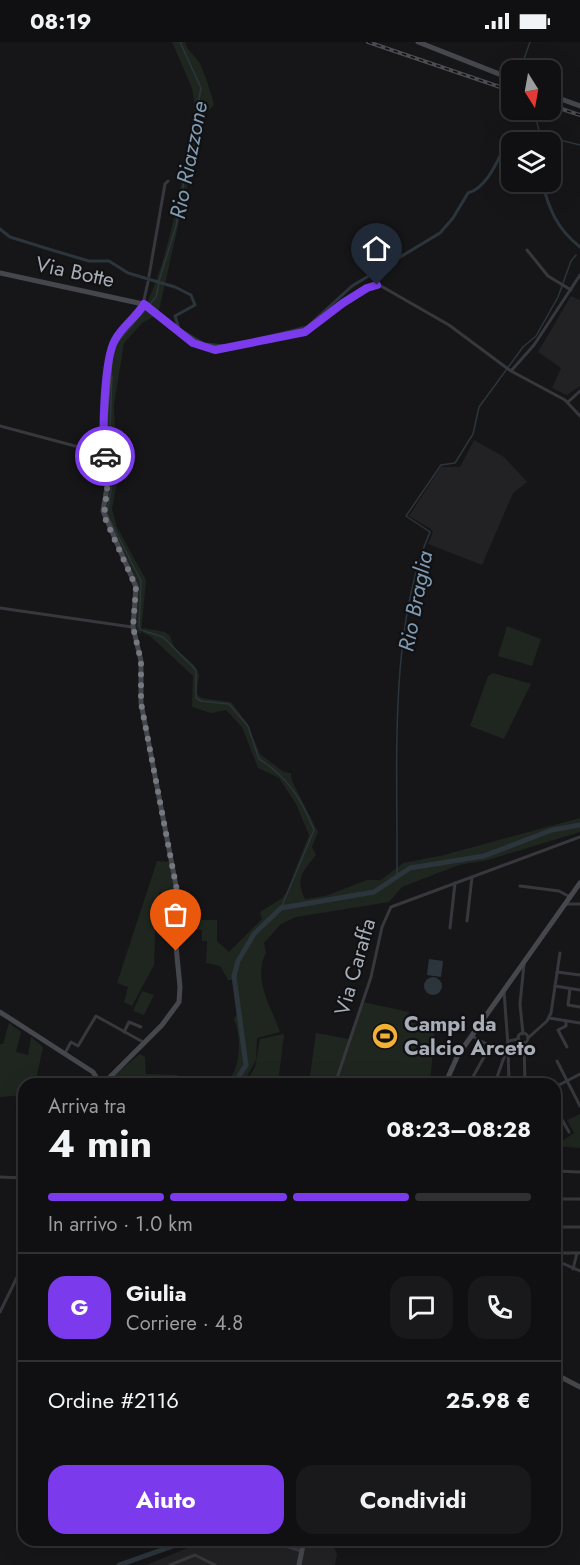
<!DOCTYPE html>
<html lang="it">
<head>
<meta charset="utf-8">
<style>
  :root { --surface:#101012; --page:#19191b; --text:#f1f3f6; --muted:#9c9d9f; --line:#303032; --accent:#7c3aed }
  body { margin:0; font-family:Jost,sans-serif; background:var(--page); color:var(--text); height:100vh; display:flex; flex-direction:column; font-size:22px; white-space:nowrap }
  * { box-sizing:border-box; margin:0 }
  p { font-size:20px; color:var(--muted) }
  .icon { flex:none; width:33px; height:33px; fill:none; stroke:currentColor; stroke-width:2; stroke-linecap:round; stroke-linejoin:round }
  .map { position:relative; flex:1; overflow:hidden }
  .details { position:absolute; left:18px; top:1036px; width:543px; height:468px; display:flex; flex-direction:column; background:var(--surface); border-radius:18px; box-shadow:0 6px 24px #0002,0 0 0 2px var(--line) }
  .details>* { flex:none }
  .needle { width:39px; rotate:169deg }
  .fabs { position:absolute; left:501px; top:18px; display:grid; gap:12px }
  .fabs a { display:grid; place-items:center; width:60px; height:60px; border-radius:12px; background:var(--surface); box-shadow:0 6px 24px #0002,0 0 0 2px var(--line); font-size:30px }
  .pin { position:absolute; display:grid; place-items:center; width:51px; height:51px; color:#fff; margin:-62px -26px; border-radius:50% 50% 50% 0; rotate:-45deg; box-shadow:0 0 6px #0007 }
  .pin .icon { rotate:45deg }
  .courier { position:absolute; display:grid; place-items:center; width:60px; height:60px; margin:-30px; border:4px solid #7c3aed; border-radius:50%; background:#fff; color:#222; box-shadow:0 2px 8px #0007 }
  .summary em { font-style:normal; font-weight:700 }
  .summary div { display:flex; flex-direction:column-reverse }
  .summary { display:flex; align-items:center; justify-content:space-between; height:102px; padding:0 30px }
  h1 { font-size:39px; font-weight:700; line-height:45px }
  .bar { display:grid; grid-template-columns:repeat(4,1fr); gap:9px 6px; align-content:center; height:72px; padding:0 30px }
  .bar i { height:8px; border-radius:4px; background:var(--line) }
  .bar .selected { background:var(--accent) }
  .bar p { grid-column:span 4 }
  .line { display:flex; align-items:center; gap:15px; padding:0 30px; border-top:2px solid var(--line) }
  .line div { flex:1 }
  .round { display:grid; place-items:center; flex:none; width:63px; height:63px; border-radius:18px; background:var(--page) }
  .action { display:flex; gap:12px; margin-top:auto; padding:12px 30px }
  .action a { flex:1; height:69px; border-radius:18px; background:var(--accent); color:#fff; font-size:24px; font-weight:700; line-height:69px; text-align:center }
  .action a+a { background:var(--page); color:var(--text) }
  .status { display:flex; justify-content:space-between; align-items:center; height:42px; padding:0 30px; background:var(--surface); direction:ltr }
  .status svg { height:16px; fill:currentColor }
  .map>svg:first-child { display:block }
  .built { fill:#222225 }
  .green { fill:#1e261f }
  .water { fill:#2c353c }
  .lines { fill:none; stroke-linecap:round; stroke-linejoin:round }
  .stream { stroke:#2c353c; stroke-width:1.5 }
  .canal { stroke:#2c353c; stroke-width:3 }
  .river { stroke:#2c353c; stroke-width:5 }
  .street { stroke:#37383d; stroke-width:3 }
  .secondary { stroke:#45474d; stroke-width:5 }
  .rail-casing { stroke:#4a4c52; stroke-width:4 }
  .rail { stroke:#111113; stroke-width:1.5; stroke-dasharray:4.5; stroke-linecap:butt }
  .done { stroke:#757880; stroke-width:6; stroke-dasharray:0 10.8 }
  .route { stroke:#7c3aed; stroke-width:8 }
  .labels { text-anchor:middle; stroke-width:4.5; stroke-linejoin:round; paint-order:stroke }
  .street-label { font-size:21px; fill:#a8adb8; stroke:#111113 }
  .poi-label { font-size:21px; font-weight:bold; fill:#a8adb8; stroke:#111113; text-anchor:start }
  .water-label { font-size:22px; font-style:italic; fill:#7f9bb3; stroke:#111113 }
</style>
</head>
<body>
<div class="status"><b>08:19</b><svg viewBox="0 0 49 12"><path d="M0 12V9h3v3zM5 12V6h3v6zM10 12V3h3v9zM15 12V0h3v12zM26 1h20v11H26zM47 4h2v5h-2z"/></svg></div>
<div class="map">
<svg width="580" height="1523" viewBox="0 0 580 1523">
  <rect width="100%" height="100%" fill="#161618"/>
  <g class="built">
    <polygon points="571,254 580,258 580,344 567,353 552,346 561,326 538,310"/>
    <polygon points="474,398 504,415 527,440 513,451 482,523 428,502 433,490 431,487 409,474 441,425 460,425"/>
    <polygon points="205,1499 331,1499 337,1512 335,1523 146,1523"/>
  </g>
  <g class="green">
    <path d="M172,0H185C188,10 194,12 199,20C203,27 213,55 214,63L203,74L159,268L155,274L142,281L124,301L114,363L117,441L112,467L117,485L146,538L141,592L136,589L137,542L105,469L110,441L106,393L109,356L106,322L109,302L114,292L136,268L145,266C174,202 182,133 195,65L192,46Z"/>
    <polygon points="507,584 541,597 532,624 498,614"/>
    <path d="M143,586L165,590L170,594L174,605L194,623L199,633L196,651L201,656L231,660L247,681L260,712L284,730L291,731L292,739L318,790L312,805L316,813C303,829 295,836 305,857L325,854L367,838H381L403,821L444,813L580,776V790L488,818L459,823L402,845L389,860L296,875L281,882L264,901L266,911C252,937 272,966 280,990L257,996L256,1018L243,1042H226C241,1026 242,996 234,977L237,972L232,938H228L220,924L206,921L207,899H202V888L196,887L197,878H217V899L229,910L262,877L260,870L281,857L286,851L309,793L296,762L279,736L258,726L242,685L226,668L211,671L192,665L193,634L150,594L143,591Z"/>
    <polygon points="493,631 531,642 504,697 470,684 488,634"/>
    <polygon points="157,819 170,820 176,852 159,850 160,866 156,868 154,923 132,964 124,960 128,945 117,941"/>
    <polygon points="142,949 154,953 144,973 133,969"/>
    <polygon points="363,960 409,970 408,980 435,985 430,1042 382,1042 339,1037 337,1042 309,1041 316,991 349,997"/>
    <polygon points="9,981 21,990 16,1010 28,1013 31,995 43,1005 35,1042 24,1042 24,1053 0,1055 0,1002 3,1002"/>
    <polygon points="284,992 278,1042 245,1042 255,1025 260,997"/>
    <polygon points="140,1012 145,1015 146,1032 178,1033 177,1042 104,1042"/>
    <polygon points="580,1072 580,1106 555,1104 574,1091 567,1078"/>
  </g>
  <g class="water">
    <polygon points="429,917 443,919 441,935 427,933"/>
    <circle cx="433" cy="944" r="9"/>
  </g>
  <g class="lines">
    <g class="stream">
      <polyline points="520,28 530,0"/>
      <polyline points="534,68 540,93 580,103"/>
      <polyline points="159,239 176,184 201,46 180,0"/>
      <polyline points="117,301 156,255 159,241"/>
      <path d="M112,334L110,385L112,442L107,472L141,539L139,584L141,588L163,595L196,628V656L201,659L229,662L248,684L259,717C287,734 302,758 314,788L281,866"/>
      <path d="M397,833C398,727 388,587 430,490L406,474L441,423L455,421L473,392L479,365L523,305L536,294L558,255L571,219L576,213"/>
    </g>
    <g class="canal">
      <path d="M542,140C549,167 557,187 580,205"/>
      <polyline points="0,187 10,195 55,209 89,219 109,219 128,231 175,245 191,253 195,263 175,274 179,287 204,302 225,304"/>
      <path d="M243,301L307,285L352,244L440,191L453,176L468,151C486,146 496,122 504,106L512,105"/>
    </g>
    <g class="river">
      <polyline points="234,1042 246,1023 234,934 238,919 254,892 281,866 374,850 410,826 484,814 552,788 580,783"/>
      <polyline points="119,1523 190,1498"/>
    </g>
    <g class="street">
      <polyline points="527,208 548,234 571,248"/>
      <polyline points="149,234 165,142 168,139"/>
      <polyline points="148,240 143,262 193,301 215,307 305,290 367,246 381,244 449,283 511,329 565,358 580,374"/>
      <polyline points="511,329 534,303 580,233"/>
      <polyline points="568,360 580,349"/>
      <polyline points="0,384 105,412"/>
      <polyline points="0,566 132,585"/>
      <polyline points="520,844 559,849 570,855"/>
      <polyline points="566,862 580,862"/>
      <polyline points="467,879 472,835"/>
      <polyline points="450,886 455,841"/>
      <polyline points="557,930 580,933"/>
      <polyline points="555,944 580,948"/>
      <polyline points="570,947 568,963 580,965"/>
      <polyline points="549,976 580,981"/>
      <polyline points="566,979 566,984 558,988 567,1005"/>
      <polyline points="124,990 129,980 141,985"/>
      <circle cx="523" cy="996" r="5"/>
      <polyline points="523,992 520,962 524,922"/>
      <polyline points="528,996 547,979 551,971 560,911"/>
      <polyline points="508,999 519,997"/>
      <polyline points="524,1001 525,1042"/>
      <polyline points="65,1011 71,1000 78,1004 96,974 143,1000"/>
      <polyline points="557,1019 580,1064"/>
      <polyline points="335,1042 371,935 382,885 391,865 580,795"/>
      <polyline points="469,1042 490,1004 472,994"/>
      <polyline points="488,1042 496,1038 508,1004 504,949"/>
      <polyline points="507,1042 509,1042 508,1006"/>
      <polyline points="555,1045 580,1032"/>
      <polyline points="555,1065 569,1090"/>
      <polyline points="555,1129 580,1130"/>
      <polyline points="0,1135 24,1136"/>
      <polyline points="555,1157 580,1157"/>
      <polyline points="555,1185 580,1185"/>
      <polyline points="555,1211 577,1211"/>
      <polyline points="555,1218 580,1229"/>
      <polyline points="573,1227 577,1211 580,1211"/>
      <polyline points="0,1270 24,1221"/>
      <polyline points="266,1498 301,1509"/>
      <polyline points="170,1523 195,1513 215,1523"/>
    </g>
    <g class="secondary">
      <polyline points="418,0 512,37"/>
      <polyline points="550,53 580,64"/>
      <polyline points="0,231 143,262 117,293 111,309 104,393 108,439 103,469 136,545 133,585 141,619 141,661 178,854 176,904 180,945 179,960 162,983 107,1038 100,1040"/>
      <polyline points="0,970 93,1030 100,1041"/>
      <polyline points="445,1042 458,1013 580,841"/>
      <polyline points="555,1332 580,1345"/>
      <polyline points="299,1523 304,1498"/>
    </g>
    <defs>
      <g id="rail">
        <polyline points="368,0 512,49"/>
        <polyline points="550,63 580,73"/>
      </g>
    </defs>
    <use href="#rail" class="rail-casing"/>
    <use href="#rail" class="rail"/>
  </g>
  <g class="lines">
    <polyline class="done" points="105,414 108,439 104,474 136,545 133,585 141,619 141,661 178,854 176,909"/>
    <path class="route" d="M105,414C102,391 104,317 115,298C122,284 137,275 144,262L193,301L215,308L305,290L343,261L367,246L377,243"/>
  </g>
  <defs>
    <symbol id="stadium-disc" viewBox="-11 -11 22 22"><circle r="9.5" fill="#f2b134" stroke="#111113"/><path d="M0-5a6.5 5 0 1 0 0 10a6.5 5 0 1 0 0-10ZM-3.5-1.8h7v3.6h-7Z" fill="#111"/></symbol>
  </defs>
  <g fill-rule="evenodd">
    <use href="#stadium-disc" x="370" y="979" width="30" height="30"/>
  </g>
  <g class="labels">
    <g class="street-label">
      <text transform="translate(75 230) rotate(12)" y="7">Via Botte</text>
      <text transform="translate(355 925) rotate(-74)" y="7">Via Caraffa</text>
    </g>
    <g class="poi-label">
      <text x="404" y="989">Campi da<tspan x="404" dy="24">Calcio Arceto</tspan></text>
    </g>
    <g class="water-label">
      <text transform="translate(188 118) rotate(-79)" y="8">Rio Riazzone</text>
      <text transform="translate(415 559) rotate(-79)" y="8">Rio Braglia</text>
    </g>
  </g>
</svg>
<div class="fabs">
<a><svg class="needle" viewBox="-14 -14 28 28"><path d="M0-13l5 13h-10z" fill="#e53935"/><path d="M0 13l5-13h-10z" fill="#9c9d9f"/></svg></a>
<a><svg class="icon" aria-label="layers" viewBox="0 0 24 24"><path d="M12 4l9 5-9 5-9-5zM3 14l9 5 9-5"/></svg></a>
</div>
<div class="pin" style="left:176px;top:909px;background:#ea580c"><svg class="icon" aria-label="bag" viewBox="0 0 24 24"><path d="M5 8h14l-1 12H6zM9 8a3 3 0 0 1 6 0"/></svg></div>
<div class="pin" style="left:377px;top:243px;background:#1f2937"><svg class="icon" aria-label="home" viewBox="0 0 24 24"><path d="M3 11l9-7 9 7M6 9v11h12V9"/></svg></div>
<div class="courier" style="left:105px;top:414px"><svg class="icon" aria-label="car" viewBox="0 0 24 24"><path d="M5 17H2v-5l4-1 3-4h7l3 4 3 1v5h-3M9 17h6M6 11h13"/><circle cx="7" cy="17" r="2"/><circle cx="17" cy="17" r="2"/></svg></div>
<section class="details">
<div class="summary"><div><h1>4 min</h1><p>Arriva tra</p></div><em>08:23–08:28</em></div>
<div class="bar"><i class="selected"></i><i class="selected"></i><i class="selected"></i><i></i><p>In arrivo · 1.0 km</p></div>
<div class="line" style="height:108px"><b class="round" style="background:var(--accent);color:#fff">G</b><div><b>Giulia</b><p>Corriere · 4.8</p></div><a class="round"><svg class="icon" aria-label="chat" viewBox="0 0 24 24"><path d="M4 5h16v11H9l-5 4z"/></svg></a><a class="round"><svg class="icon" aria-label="phone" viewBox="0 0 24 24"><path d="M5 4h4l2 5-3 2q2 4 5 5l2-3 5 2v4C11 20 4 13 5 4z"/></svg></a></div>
<div class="line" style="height:78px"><div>Ordine #2116</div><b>25.98 €</b></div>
<div class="action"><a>Aiuto</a><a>Condividi</a></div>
</section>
</div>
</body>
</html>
